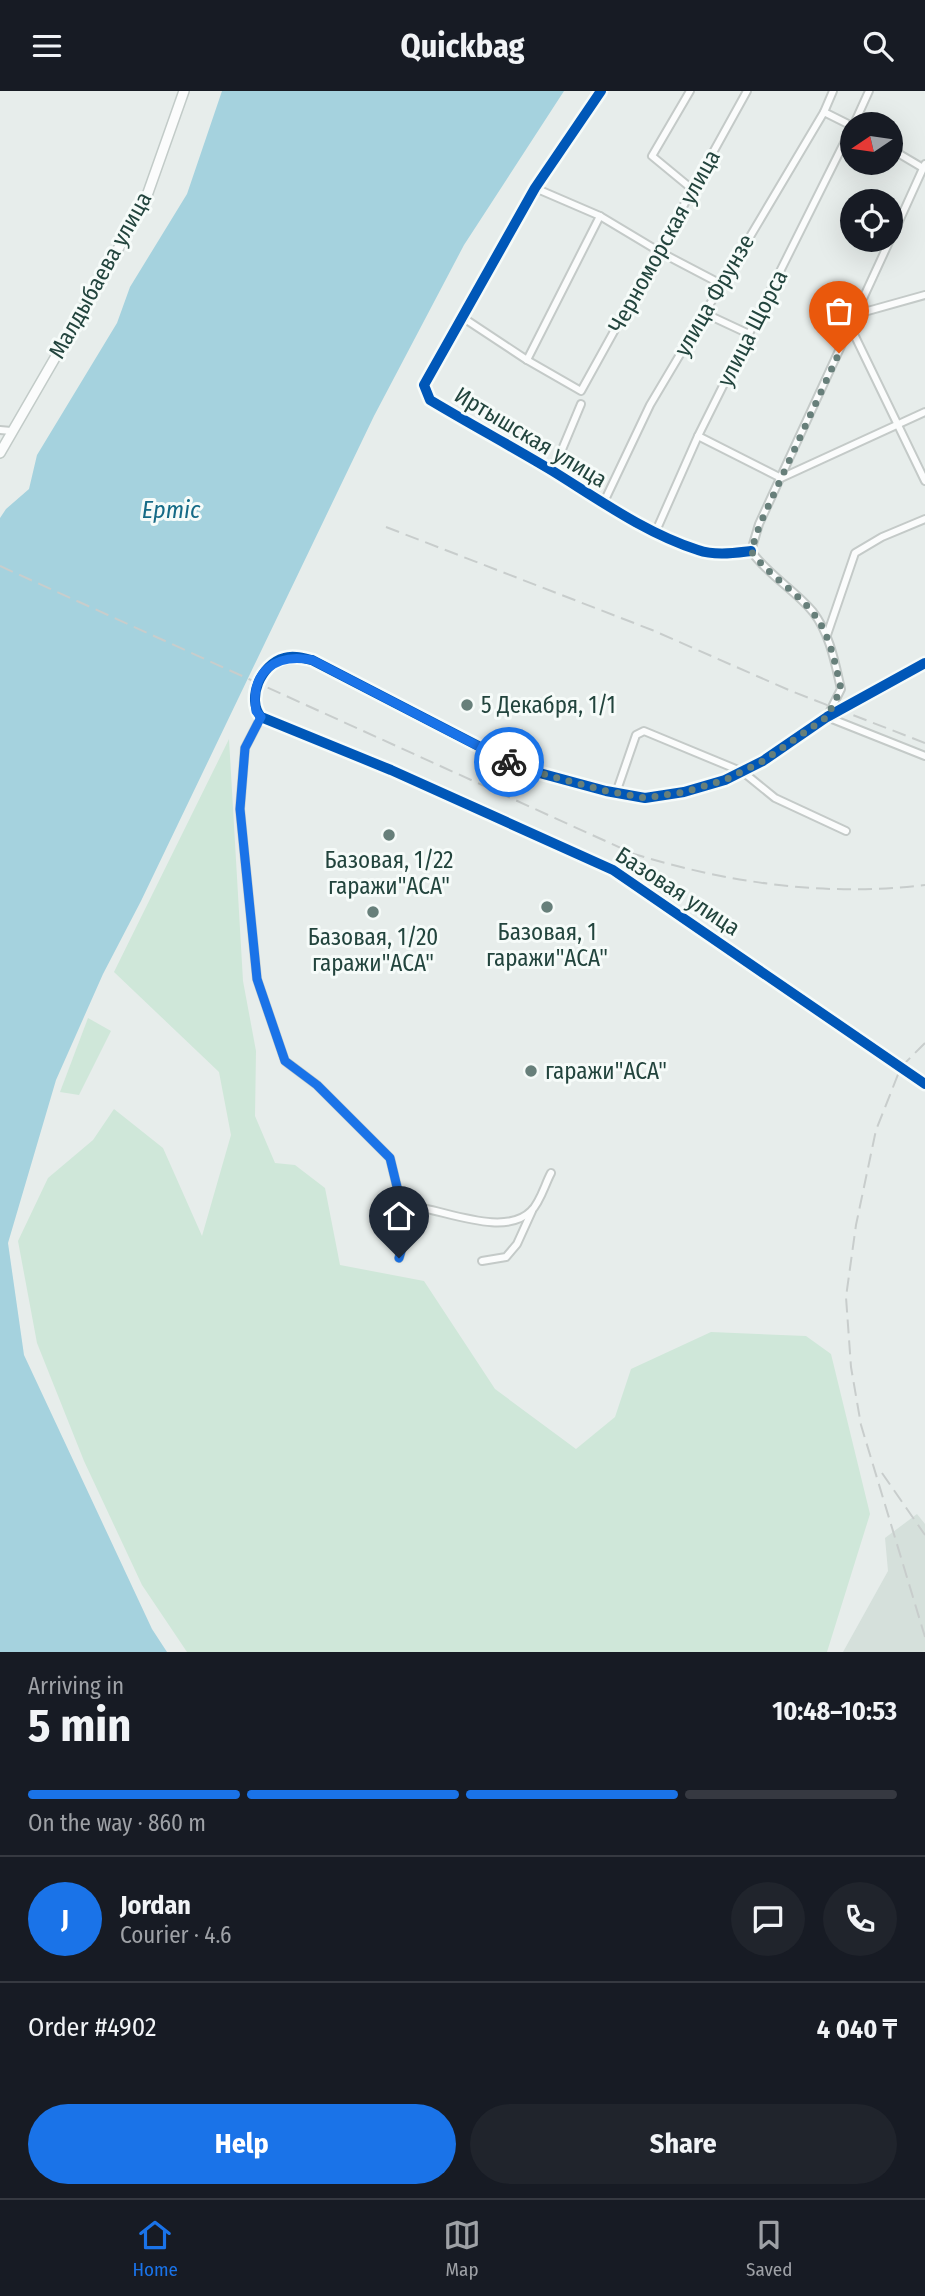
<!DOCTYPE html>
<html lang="en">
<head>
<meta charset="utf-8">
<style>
  :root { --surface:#171b24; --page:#20242c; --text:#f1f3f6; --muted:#9ea1a6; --line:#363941; --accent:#1a73e8 }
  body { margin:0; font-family:"Fira Sans Condensed",sans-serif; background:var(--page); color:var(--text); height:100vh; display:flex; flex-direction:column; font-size:26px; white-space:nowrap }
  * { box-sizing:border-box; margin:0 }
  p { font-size:23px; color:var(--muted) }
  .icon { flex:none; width:38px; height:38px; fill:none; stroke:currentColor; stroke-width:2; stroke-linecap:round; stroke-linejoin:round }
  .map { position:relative; height:1561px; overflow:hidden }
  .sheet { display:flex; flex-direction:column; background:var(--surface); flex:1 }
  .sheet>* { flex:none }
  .needle { width:46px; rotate:257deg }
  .buttons { position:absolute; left:840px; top:21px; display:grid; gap:14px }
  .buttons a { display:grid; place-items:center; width:63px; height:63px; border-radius:50%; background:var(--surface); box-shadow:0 7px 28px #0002; font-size:35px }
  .pin { position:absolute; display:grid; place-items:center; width:60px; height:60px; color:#fff; margin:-72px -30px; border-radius:50% 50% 50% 0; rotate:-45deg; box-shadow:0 0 7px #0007 }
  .pin .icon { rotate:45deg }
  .courier { position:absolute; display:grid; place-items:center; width:70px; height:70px; margin:-35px; border:5px solid #1a73e8; border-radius:50%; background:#fff; color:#222; box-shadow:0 2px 9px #0007 }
  .summary em { font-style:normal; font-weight:700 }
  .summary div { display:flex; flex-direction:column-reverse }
  .summary { display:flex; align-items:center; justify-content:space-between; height:119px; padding:0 28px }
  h1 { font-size:46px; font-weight:700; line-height:52px }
  .bar { display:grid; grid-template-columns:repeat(4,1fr); gap:10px 7px; align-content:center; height:84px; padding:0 28px }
  .bar i { height:9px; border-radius:5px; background:var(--line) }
  .bar .selected { background:var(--accent) }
  .bar p { grid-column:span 4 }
  .line { display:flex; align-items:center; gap:18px; padding:0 28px; border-top:2px solid var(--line) }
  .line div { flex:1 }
  .round { display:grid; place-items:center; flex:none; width:74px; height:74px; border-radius:37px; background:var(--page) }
  .button { display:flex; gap:14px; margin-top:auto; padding:14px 28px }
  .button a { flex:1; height:80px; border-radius:42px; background:var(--accent); color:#fff; font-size:28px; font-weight:700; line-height:80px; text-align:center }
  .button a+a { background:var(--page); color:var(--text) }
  header { display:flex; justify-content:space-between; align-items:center; height:91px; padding:0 28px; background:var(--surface); font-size:32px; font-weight:700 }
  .menu { display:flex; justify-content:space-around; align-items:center; height:98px; border-top:2px solid var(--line); background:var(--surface); font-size:19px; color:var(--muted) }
  .menu a { display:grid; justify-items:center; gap:4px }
  .menu .selected { color:var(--accent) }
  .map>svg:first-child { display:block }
  .built { fill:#d5e0db }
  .green { fill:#cfe7d9 }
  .water { fill:#a5d2de }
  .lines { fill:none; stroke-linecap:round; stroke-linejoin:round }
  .street-casing { stroke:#c4cac8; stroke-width:10 }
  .secondary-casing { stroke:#c2cbc8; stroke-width:12 }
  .street { stroke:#fbfcfc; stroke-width:6 }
  .secondary { stroke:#fbfcfc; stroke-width:9 }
  .rail { stroke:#c8cdcc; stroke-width:2; stroke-dasharray:14 7; stroke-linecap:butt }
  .cycleway-casing { stroke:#f6fbf9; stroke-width:15 }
  .cycleway { stroke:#0057b8; stroke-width:10 }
  .done { stroke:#677f7a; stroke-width:7; stroke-dasharray:0 12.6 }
  .route { stroke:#1a73e8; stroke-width:9 }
  .poi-dot { fill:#677f7a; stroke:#f6fbf9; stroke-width:2.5 }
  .labels { text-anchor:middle; stroke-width:6; stroke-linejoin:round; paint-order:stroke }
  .street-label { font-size:23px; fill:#22443d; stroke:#f6fbf9 }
  .poi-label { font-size:23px; fill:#22443d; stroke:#f6fbf9 }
  .water-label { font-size:24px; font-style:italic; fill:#156a86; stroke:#f6fbf9 }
</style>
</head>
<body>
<header><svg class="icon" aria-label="menu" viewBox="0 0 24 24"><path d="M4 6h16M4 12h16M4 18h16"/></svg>Quickbag<svg class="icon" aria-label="search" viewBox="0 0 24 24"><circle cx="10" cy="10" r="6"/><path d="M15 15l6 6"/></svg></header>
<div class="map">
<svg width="925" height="1561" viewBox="0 0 925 1561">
  <rect width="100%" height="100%" fill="#e7edeb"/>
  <polygon class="built" points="917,1423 925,1433 925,1561 843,1561 888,1480 885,1447"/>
  <g class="green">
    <polygon points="229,648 243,890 256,960 255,1025 275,1072 295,1074 325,1097 340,1174 424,1190 495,1298 576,1358 615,1326 631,1278 711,1241 806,1245 831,1263 870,1423 827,1561 187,1561 142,1494 84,1370 37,1252 18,1150 48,1087 93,1049 114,1018 163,1057 202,1145 231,1044 219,981 114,881"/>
    <polygon points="88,927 111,940 79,1004 60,1001"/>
  </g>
  <polygon class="water" points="222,0 564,0 464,154 374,325 141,810 103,883 56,989 8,1152 24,1264 152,1538 167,1561 0,1561 0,427 6,418 29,398 37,364 117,232 130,196 187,103"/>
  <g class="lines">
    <defs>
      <g id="street">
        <path d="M601,0L535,97L424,294L430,309C470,333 511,355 551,379C598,408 645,442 698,459C715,465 734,462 751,460"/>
        <polyline points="690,0 652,65 692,98"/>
        <polyline points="824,21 852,35"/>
        <polyline points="854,33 869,0"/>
        <polyline points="891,58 923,77"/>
        <polyline points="535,97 600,125 660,161 721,193"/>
        <polyline points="891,148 925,73"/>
        <path d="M890,149L759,433L751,460C768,484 795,499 813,521C830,543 835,572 841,598L827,626L925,665"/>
        <polyline points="704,222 749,243"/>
        <polyline points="857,223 925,204"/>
        <polyline points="462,226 527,269 581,300 747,0"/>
        <polyline points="851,237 925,390"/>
        <polyline points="527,269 600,125"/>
        <polyline points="0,339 11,340"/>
        <polyline points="698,345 781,387 925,321"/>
        <polyline points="553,380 581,313"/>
        <polyline points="603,413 650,314 824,21 833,0"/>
        <polyline points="656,440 698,345 852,36"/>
        <polyline points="827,544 855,462 882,446 925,428"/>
        <path d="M925,572L827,626L763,670L725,689L684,701L645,707L606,700L521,677L312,569C303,567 293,564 284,567C261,573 246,608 261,626L391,679L613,779L925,993"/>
        <polyline points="261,626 245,657 240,718 257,888 285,970 317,994 390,1067 399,1104 410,1115 412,1123 399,1167"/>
        <polyline points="616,702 636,644 644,640 743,681 775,707 846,740"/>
        <path d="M410,1115C443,1118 504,1147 531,1120C540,1112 545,1093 551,1082"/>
        <polyline points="482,1170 506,1166 517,1153 532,1120"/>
      </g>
      <polyline id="secondary" points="0,362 144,113 184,0"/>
    </defs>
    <use href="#street" class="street-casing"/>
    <use href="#secondary" class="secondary-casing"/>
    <use href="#street" class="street"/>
    <use href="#secondary" class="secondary"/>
    <g class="rail">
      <polyline points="386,436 652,539 791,600 925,652"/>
      <path d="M0,475L634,763C729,792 825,806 925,794"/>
      <polyline points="925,952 901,976 876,1039 856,1134 846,1206 851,1276 861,1334 925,1546"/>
      <polyline points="882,1382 925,1444"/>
    </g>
    <defs>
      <g id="cycleway">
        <path d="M601,0L535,97L424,294L430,309C470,333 511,355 551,379C598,408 645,442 698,459C715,465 734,462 751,460"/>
        <path d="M925,572L827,626L763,670L725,689L684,701L645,707L606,700L521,677L312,569C303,567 293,564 284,567C261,573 246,608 261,626L391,679L613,779L925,993"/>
      </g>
    </defs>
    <use href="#cycleway" class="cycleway-casing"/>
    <use href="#cycleway" class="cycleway"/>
  </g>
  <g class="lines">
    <path class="done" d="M509,671L521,677L606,700L645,707L684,701L725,689L763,670L827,626L841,598C835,572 830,543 813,522C795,499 768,484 751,460L760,433L839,262"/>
    <path class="route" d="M399,1167L412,1123L410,1115L399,1104L390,1067L317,994L285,970L257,888L240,718L245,657L261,626L256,620C250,580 276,562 312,569L509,671"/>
  </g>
  <g class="poi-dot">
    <circle cx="467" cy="614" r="7"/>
    <circle cx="389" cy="744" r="7"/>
    <circle cx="547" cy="816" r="7"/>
    <circle cx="373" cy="821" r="7"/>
    <circle cx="531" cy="980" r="7"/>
  </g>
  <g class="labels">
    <g class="street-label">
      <text transform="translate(664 150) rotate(-61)" y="8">Черноморская улица</text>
      <text transform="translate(100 184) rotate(-61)" y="8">Малдыбаева улица</text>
      <text transform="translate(714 204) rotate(-60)" y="8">улица Фрунзе</text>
      <text transform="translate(752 237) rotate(-63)" y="8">улица Щорса</text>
      <text transform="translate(531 346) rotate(31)" y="8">Иртышская улица</text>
      <text transform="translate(678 800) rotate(33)" y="8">Базовая улица</text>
    </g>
    <g class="poi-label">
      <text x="481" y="622" text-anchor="start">5 Декабря, 1/1</text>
      <text x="389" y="777">Базовая, 1/22<tspan x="389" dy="26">гаражи"ACА"</tspan></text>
      <text x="547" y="849">Базовая, 1<tspan x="547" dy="26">гаражи"ACА"</tspan></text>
      <text x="373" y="854">Базовая, 1/20<tspan x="373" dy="26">гаражи"ACА"</tspan></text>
      <text x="545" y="988" text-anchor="start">гаражи"ACА"</text>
    </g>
    <g class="water-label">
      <text x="171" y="427">Ертіс</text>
    </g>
  </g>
</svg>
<div class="buttons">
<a><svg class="needle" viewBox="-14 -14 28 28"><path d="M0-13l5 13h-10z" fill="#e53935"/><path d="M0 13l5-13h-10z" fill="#9ea1a6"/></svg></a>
<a><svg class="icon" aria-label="locate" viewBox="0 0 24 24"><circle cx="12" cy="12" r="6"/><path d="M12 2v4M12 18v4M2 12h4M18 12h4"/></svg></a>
</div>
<div class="pin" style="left:839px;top:262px;background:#ea580c"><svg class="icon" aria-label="bag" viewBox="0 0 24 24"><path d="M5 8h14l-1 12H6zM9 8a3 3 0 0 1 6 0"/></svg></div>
<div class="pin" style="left:399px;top:1167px;background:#1f2937"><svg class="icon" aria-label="home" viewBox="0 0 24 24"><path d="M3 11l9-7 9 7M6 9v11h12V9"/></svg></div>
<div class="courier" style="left:509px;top:671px"><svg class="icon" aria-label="bike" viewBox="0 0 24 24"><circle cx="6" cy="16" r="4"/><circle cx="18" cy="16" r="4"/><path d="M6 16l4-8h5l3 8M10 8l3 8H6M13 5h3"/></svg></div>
</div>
<section class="sheet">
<div class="summary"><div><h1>5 min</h1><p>Arriving in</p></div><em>10:48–10:53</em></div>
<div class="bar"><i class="selected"></i><i class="selected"></i><i class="selected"></i><i></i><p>On the way · 860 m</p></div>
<div class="line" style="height:126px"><b class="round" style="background:var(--accent);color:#fff">J</b><div><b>Jordan</b><p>Courier · 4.6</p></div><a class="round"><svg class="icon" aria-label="chat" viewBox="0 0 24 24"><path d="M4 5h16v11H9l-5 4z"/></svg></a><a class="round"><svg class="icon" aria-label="phone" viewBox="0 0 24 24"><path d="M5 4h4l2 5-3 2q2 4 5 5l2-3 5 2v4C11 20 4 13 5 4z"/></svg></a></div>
<div class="line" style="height:91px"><div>Order #4902</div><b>4 040 ₸</b></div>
<div class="button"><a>Help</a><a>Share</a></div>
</section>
<nav class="menu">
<a class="selected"><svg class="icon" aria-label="home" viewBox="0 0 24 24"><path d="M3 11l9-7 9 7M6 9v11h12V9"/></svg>Home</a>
<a><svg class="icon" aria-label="map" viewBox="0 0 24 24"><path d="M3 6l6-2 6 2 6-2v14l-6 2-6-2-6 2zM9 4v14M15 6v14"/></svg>Map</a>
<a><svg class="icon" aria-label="saved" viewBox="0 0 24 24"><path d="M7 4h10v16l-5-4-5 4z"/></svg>Saved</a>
</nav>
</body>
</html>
